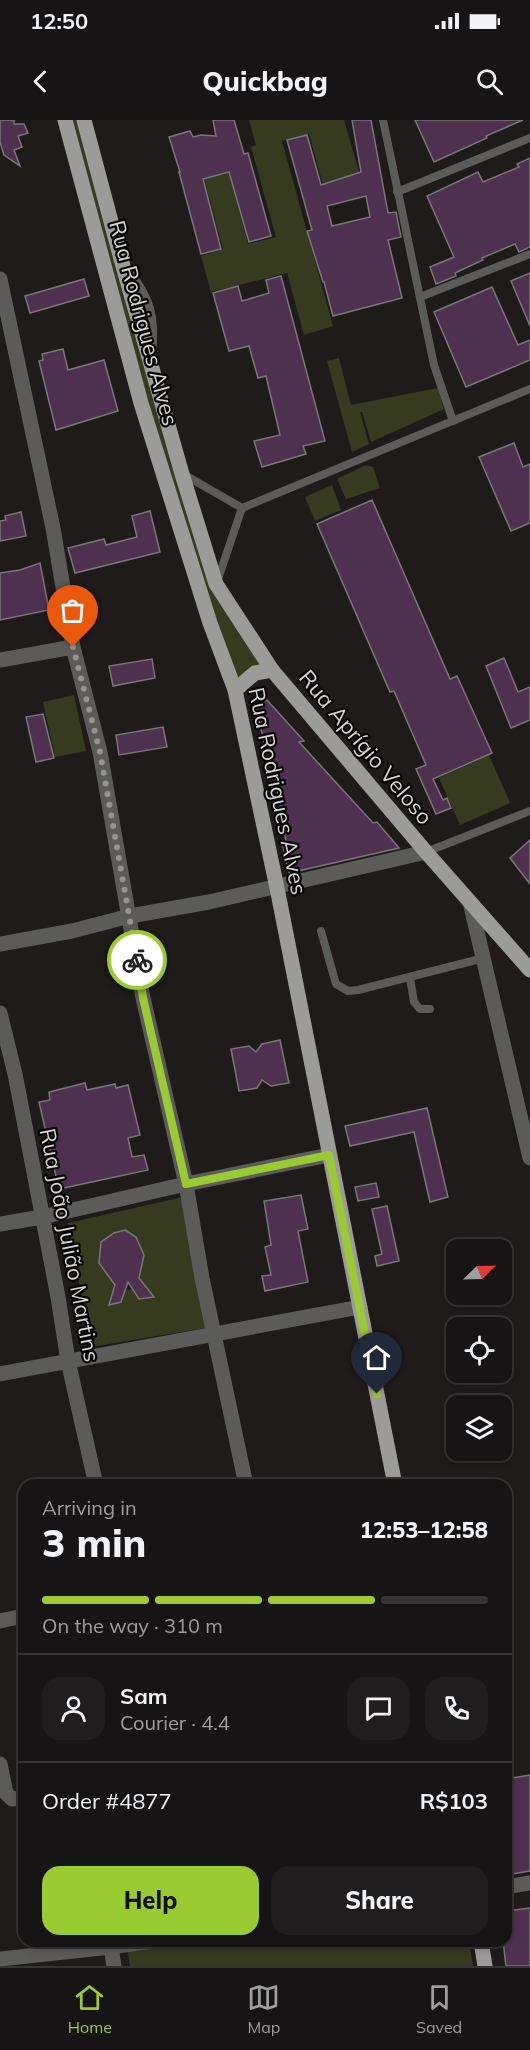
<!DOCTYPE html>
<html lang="en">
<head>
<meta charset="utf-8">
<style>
  :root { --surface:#161414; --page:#1f1d1d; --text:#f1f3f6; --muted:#9e9ea0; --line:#353334; --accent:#9bcb33 }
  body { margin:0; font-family:Mulish,sans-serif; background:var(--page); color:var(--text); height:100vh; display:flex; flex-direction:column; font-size:22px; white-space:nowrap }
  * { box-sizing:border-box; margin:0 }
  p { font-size:20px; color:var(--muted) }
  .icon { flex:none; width:33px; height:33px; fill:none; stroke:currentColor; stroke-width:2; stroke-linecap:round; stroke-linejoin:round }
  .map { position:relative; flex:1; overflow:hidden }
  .side { position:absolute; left:18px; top:1359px; width:494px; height:468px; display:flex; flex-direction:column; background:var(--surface); border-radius:18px; box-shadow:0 3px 9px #0003,0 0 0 2px var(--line) }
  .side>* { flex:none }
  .needle { width:39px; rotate:67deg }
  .controls { position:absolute; left:446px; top:1119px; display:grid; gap:12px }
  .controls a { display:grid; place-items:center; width:66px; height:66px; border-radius:12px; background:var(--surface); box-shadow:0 3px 9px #0003,0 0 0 2px var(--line); font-size:30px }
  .pin { position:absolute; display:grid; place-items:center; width:51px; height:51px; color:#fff; margin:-62px -26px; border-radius:50% 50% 50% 0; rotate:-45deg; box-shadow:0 0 6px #0007 }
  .pin .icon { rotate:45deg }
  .courier { position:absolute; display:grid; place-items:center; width:60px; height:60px; margin:-30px; border:4px solid #9bcb33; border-radius:50%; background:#fff; color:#222; box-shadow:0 2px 8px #0007 }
  .head em { font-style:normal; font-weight:800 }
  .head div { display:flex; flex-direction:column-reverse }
  .head { display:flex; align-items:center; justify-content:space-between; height:102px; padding:0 24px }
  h1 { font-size:39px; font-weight:800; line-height:45px }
  .bar { display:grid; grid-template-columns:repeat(4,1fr); gap:9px 6px; align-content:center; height:72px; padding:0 24px }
  .bar i { height:8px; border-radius:4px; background:var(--line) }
  .bar .active { background:var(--accent) }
  .bar p { grid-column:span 4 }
  .line { display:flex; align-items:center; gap:15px; padding:0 24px; border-top:2px solid var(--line) }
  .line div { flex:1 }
  .round { display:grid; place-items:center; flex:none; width:63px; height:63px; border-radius:18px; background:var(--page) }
  .cta { display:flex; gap:12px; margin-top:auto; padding:12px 24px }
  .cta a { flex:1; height:69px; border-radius:18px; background:var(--accent); color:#111; font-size:24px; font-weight:800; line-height:69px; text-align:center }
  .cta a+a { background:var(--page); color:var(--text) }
  .status { display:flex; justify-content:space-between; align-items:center; height:42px; padding:0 30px; background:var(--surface); direction:ltr }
  .status svg { height:16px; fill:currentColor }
  header { display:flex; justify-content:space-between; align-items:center; height:78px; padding:0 24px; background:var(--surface); font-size:27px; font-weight:800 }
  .tabs { display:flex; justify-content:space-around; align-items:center; height:84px; border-top:2px solid var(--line); background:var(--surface); font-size:16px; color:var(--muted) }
  .tabs a { display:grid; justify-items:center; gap:3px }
  .tabs .active { color:var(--accent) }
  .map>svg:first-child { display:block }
  .green { fill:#363b1f; fill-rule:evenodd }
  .building { fill:#4e314f; stroke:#787678; stroke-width:1.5; fill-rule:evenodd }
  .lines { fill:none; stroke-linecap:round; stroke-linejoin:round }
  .lane { stroke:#5b5b5a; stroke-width:8 }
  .street { stroke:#5b5b5a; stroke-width:15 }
  .primary { stroke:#9b9b98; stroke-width:15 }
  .done { stroke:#969392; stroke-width:6; stroke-dasharray:0 10.8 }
  .route { stroke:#9bcb33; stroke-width:8 }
  .labels { text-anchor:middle; stroke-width:4.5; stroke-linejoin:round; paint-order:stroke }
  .street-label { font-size:22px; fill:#d6d4d3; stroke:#070606 }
</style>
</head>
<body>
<div class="status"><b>12:50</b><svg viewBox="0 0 49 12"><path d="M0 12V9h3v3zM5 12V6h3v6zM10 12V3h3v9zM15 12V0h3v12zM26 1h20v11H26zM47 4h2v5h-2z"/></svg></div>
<header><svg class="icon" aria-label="back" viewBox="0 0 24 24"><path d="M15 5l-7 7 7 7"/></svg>Quickbag<svg class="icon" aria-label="search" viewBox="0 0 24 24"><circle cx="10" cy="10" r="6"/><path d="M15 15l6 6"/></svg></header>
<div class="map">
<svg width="530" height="1846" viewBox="0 0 530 1846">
  <rect width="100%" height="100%" fill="#1e1b1a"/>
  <g class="green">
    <polygon points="69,0 82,0 213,464 263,543 237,561 172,369"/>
    <polygon points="249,0 344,0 360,55 323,65 309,14 282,21 333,206 304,215 287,153 211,172 201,136 223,129 204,59 229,53 248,124 276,117 251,27 256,25"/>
    <polygon points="339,238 351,285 438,268 444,289 371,322 362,292 360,292 369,324 352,332 327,241"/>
    <polygon points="366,345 373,347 380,368 346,379 337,359"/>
    <polygon points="332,365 341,390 315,401 305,377"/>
    <polygon points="74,575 86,631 55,637 43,582"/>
    <polygon points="489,635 510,683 460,705 439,658"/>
    <path d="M192,1075L217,1206L91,1227L68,1103ZM125,1110C147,1123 144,1136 139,1158L153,1177L139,1179L132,1169L126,1170L121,1182L109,1185L115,1165L99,1143L101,1122L114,1113Z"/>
    <polygon points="169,1821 469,1821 473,1846 130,1846 127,1827"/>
  </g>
  <g class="building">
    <polygon points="0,0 14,0 14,4 24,4 28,13 18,16 22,27 14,30 20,46 4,35 0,22"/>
    <polygon points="213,0 234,0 244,34 248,33 271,116 249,122 229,52 203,59 221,129 201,134 179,52 180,52 169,17 190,11 193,17 201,15 216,16"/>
    <path d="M352,0H371L388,93L396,92L401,117L388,120L402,178L333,196L324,162H323L307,111L312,110L287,20L307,15L321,65L361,52ZM366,76L370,97L332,106L327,86Z"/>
    <polygon points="415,0 523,0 486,16 487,18 434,42"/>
    <polygon points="530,38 530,127 519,132 515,124 482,138 483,140 455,153 456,156 436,164 430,147 454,137 427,76 478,52 483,62 519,47 517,44"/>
    <polygon points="530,153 530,206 511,161"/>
    <polygon points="281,156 325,321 303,326 306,334 262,347 254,321 280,315 266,256 258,258 249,226 229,231 213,173 238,166 242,181 269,173 266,160"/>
    <polygon points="84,159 89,176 30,193 25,176"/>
    <polygon points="492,167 518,225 530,220 530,240 466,267 434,192"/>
    <polygon points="63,229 68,250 104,240 118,291 56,310 39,241 43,240 42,234"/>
    <polygon points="514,323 523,347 530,344 530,403 511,411 479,337"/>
    <polygon points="372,380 450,559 457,556 492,633 433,659 443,680 447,678 451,688 436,694 416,649 426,645 394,571 390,572 317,404"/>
    <polygon points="150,391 160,432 75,453 68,428 104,419 106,425 137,417 132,396"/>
    <polygon points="21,392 26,416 0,421 0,401 6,400 5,396"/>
    <polygon points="40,443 49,490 0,500 0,453 20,450"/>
    <polygon points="504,538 518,572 530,567 530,600 511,608 486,546"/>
    <polygon points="152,539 155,558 113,566 109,546"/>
    <polygon points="267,580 304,621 299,622 373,703 377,702 399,728 289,753 282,722 286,721 270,628 266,629 255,585"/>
    <polygon points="43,594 54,638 36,642 26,597"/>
    <polygon points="163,607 167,627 119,635 116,615"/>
    <polygon points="530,720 530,764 510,738"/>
    <polygon points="280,920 289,963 271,966 262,960 257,968 239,971 231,929 249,926 256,932 262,924"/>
    <polygon points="85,963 87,970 115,964 116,968 128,965 140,1015 128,1018 132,1037 144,1035 148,1050 59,1069 39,982 50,980 49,972"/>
    <polygon points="427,988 448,1077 430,1082 414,1012 350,1026 345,1006"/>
    <polygon points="376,1063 379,1077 358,1081 355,1067"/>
    <polygon points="301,1075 308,1109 298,1111 308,1162 265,1171 262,1156 271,1155 265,1127 271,1125 264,1081"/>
    <polygon points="387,1086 399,1141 377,1146 375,1136 382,1134 372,1089"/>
    <polygon points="125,1110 136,1117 144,1135 139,1158 154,1177 139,1179 128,1162 121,1182 109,1185 115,1165 99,1143 101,1122 114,1113"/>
    <polygon points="530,1655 530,1751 506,1755 506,1659"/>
    <polygon points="530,1788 530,1846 506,1846 503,1821 506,1821 506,1791"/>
  </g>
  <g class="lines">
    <g class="lane">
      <polyline points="383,0 434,245 453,301"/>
      <polyline points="397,72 530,18"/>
      <path d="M128,149C151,179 156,196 152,234"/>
      <polyline points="420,177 530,134"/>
      <polyline points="183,354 242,388"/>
      <polyline points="217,462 242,388 530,269"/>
      <polyline points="426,732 530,691"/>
      <polyline points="321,811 336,864 348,871 358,870 484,838"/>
      <polyline points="410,858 414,882 420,889 430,889"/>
    </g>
    <g class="street">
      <polyline points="0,159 53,408 73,527 100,632 143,878 186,1064 202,1158 246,1365"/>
      <polyline points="0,540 73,527"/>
      <polyline points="470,782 530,1038"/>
      <polyline points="0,824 72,811 130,796 209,782 426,732"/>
      <polyline points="0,893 15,954 58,1177 68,1241 96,1365"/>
      <polyline points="0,1104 42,1097 186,1064 329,1035"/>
      <polyline points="0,1254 360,1187"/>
      <polyline points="0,1501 24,1496"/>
      <polyline points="0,1644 6,1673 12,1679 24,1678"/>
      <polyline points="506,1767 530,1763"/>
      <polyline points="110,1821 114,1846"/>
      <polyline points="0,1839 111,1827 152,1821"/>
    </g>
    <g class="primary">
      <polyline points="65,0 141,283 210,503 235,570 277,768 395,1365"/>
      <polyline points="84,0 121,139 182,354 216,464 272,550 426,732 530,850"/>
      <polyline points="235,570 255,553 272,550"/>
      <polyline points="481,1821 485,1846"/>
    </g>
  </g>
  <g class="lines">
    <polyline class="done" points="73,527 100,632 137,840"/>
    <polyline class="route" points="137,840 143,878 186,1064 329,1035 377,1274"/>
  </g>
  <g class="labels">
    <g class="street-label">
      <text transform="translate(144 203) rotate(75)" y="8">Rua Rodrigues Alves</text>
      <text transform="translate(366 627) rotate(50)" y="8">Rua Aprígio Veloso</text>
      <text transform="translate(278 671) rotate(78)" y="8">Rua Rodrigues Alves</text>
      <text transform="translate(70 1125) rotate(79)" y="8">Rua João Julião Martins</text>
    </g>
  </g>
</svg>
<div class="controls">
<a><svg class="needle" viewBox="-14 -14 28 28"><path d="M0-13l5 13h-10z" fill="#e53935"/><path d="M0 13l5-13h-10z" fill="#9e9ea0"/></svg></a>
<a><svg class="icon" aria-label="locate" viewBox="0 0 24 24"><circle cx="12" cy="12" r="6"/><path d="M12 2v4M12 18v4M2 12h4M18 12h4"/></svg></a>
<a><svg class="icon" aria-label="layers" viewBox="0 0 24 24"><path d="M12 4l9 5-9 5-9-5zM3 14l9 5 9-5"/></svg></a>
</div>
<div class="pin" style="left:73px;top:527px;background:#ea580c"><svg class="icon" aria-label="bag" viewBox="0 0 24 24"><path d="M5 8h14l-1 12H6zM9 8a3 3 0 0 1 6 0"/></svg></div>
<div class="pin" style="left:377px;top:1274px;background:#1f2937"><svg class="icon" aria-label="home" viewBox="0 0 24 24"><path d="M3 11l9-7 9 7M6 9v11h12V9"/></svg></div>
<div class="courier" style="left:137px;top:840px"><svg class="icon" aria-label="bike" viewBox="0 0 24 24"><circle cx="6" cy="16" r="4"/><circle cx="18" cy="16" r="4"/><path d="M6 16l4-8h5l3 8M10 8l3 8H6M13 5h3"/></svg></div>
<section class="side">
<div class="head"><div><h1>3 min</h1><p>Arriving in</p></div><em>12:53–12:58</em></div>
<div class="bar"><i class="active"></i><i class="active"></i><i class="active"></i><i></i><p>On the way · 310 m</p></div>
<div class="line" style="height:108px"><a class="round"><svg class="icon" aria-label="person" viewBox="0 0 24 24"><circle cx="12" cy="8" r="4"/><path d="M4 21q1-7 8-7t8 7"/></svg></a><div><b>Sam</b><p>Courier · 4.4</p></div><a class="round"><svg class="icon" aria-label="chat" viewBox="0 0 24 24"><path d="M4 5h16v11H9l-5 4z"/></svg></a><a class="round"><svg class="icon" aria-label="phone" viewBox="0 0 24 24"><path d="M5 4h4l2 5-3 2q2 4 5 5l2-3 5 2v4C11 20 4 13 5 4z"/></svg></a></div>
<div class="line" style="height:78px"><div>Order #4877</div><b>R$103</b></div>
<div class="cta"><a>Help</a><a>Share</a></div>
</section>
</div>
<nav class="tabs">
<a class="active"><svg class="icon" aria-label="home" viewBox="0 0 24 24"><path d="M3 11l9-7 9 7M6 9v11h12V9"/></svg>Home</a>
<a><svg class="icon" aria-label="map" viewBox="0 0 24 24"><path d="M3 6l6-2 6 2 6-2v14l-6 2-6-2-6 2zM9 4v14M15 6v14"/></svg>Map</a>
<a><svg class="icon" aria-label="saved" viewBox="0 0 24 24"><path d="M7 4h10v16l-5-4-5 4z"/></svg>Saved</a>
</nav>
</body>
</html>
